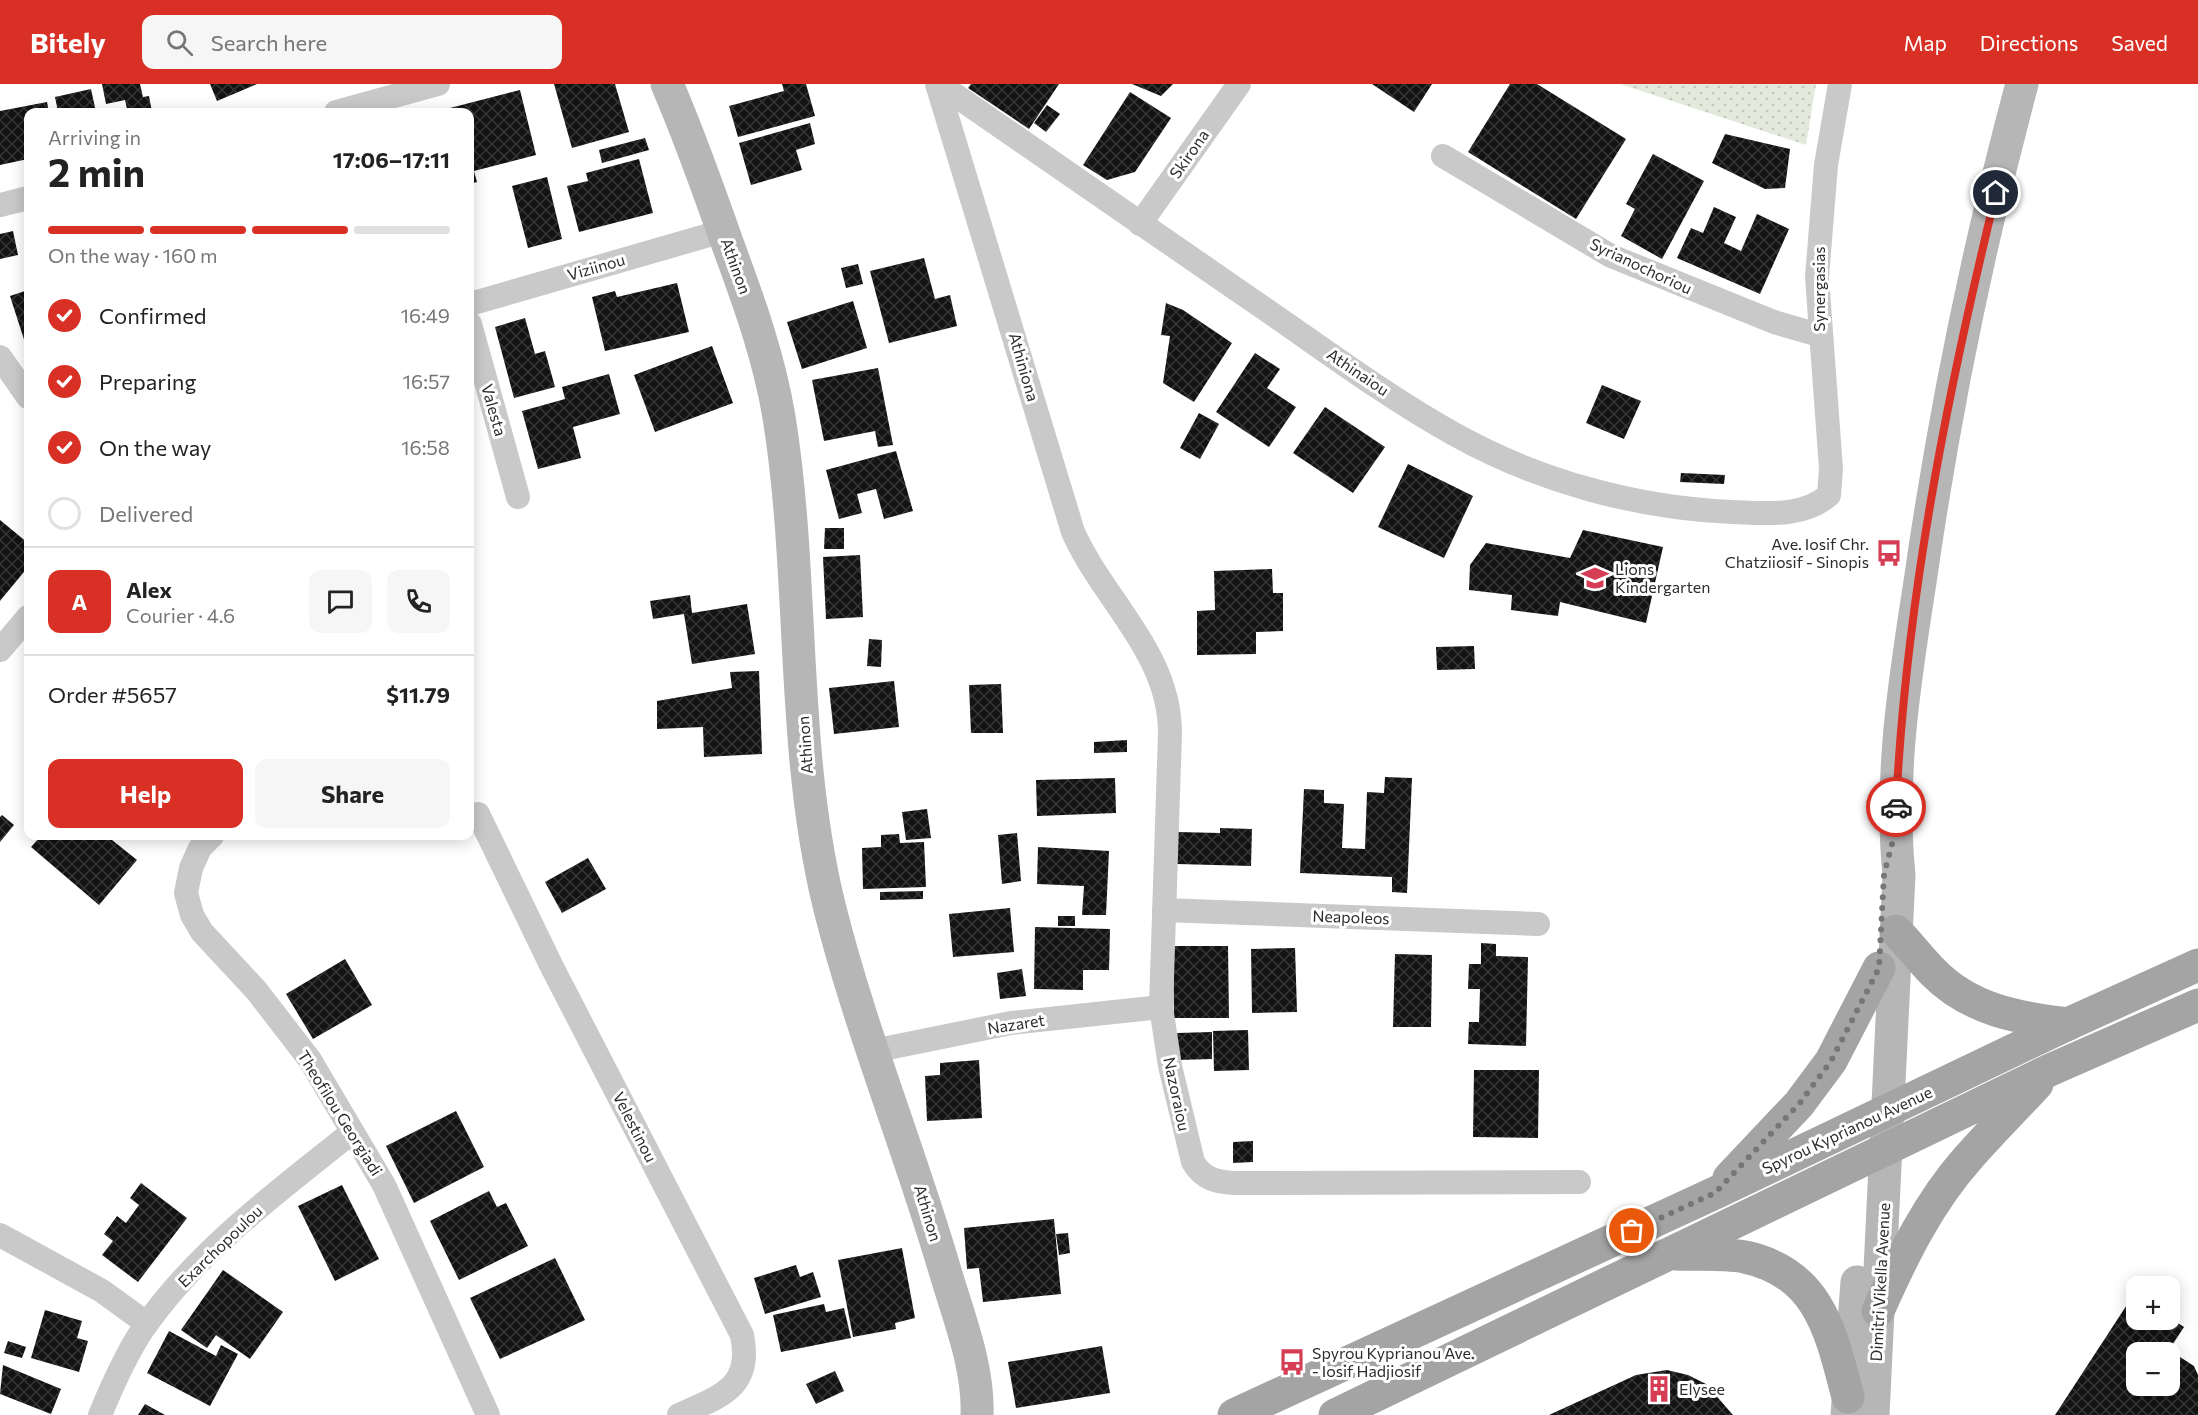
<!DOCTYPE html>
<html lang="en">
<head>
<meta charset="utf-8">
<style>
  :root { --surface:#fff; --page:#f6f6f6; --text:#222; --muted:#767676; --line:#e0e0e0; --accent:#d93025 }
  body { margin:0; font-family:Commissioner,sans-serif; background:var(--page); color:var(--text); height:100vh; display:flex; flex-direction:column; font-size:22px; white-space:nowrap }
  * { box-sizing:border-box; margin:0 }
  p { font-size:20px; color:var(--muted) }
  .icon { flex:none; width:33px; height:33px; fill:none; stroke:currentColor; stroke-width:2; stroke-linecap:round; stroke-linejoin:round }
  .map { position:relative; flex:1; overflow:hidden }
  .details { position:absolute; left:24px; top:24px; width:450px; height:732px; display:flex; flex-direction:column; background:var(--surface); border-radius:12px; box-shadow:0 3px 15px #0003 }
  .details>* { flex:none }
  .controls { position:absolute; left:2126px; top:1192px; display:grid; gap:12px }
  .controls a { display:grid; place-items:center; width:54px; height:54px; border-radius:12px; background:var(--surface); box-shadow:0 3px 15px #0003; font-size:30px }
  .pin { position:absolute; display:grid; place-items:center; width:51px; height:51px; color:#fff; margin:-26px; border:3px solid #fff; border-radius:50%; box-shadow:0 2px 6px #0007 }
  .courier { position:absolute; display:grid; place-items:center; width:60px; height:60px; margin:-30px; border:4px solid #d93025; border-radius:50%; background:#fff; color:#222; box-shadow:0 2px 8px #0007 }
  .head em { font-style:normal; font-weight:700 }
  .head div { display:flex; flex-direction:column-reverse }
  .head { display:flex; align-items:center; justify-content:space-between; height:102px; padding:0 24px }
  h1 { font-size:39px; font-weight:700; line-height:45px }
  .bar { display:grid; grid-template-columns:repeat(4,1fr); gap:9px 6px; align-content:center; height:72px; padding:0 24px }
  .bar i { height:8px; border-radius:4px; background:var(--line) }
  .bar .on { background:var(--accent) }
  .bar p { grid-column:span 4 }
  .line { display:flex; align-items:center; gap:15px; padding:0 24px; border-top:2px solid var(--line) }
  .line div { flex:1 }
  .round { display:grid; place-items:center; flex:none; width:63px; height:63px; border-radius:12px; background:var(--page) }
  ol { padding:0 24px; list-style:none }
  li { display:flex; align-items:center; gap:18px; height:66px }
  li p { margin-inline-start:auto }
  li .icon { padding:6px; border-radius:50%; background:var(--accent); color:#fff; stroke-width:4 }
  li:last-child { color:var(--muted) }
  li i { width:33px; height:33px; border:3px solid var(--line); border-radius:50% }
  .button { display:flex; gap:12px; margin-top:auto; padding:12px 24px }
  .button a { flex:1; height:69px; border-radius:12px; background:var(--accent); color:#fff; font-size:24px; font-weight:700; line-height:69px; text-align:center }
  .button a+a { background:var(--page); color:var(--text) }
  header { display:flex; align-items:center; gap:36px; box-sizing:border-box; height:84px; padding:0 30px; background:var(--accent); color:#fff }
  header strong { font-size:28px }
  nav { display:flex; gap:33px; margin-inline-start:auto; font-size:21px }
  .search { width:420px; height:54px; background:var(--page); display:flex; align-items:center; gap:15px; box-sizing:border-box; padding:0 21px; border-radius:12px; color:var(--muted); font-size:22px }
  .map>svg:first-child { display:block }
  .grass { fill:url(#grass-dots) }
  .building { fill:url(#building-cross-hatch); fill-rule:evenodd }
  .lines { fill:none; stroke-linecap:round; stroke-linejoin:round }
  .street { stroke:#c9c9c9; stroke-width:24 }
  .secondary { stroke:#b6b6b6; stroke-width:33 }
  .primary { stroke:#a4a4a4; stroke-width:33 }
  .done { stroke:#767676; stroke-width:6; stroke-dasharray:0 10.8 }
  .route { stroke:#d93025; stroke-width:8 }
  .labels { text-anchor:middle; stroke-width:6; stroke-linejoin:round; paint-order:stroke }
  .street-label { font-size:16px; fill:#2c2c2c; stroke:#fff }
  .poi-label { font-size:16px; fill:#2c2c2c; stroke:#fff; text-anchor:start }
</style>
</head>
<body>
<header>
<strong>Bitely</strong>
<div class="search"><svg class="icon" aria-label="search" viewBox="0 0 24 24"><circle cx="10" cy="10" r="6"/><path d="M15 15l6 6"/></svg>Search here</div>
<nav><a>Map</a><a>Directions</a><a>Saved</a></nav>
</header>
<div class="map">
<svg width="2198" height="1331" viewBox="0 0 2198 1331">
  <defs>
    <pattern id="grass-dots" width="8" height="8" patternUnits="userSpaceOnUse" patternTransform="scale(1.5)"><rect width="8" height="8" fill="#e3e9db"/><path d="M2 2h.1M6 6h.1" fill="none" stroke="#c3c8bc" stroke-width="1.8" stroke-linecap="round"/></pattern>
    <pattern id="building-cross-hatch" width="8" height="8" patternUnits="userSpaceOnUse" patternTransform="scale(1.5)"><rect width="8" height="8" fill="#131313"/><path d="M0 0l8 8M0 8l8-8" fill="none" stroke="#363636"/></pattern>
  </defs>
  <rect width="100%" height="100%" fill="#fff"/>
  <polygon class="grass" points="1620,0 1816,0 1806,61"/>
  <g class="building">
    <polygon points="102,0 140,0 143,13 149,12 152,28 114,28 127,25 125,16 106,20"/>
    <polygon points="210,0 257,0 217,17"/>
    <polygon points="554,0 615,0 629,48 572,64"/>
    <polygon points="782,0 806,0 815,32 738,53 729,22 784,7"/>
    <polygon points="971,0 1059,0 1029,45 968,4"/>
    <polygon points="1132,0 1173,0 1161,12"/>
    <polygon points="1372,0 1432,0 1414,28"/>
    <polygon points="1510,0 1537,0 1626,55 1576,135 1468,68"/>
    <polygon points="91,5 96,28 58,28 55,13"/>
    <polygon points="520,6 536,71 474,87 477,98 470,100 470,28 451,28 450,24"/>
    <polygon points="1130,8 1171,34 1135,88 1107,96 1083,81"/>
    <polygon points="47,18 49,28 28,28 28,75 0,81 0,27"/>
    <polygon points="1047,21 1060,30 1046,48 1034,39"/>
    <polygon points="810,39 815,60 796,66 802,86 751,101 739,59"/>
    <polygon points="1725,50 1790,65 1785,104 1765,105 1712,79"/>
    <polygon points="645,54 649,66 602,79 599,66"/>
    <polygon points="1653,70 1704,97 1662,175 1621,152 1635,125 1626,120"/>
    <polygon points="639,75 653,129 579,148 567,102 588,97 586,89"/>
    <polygon points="547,93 562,155 528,164 512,102"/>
    <polygon points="1714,123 1736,133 1724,159 1741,167 1757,130 1789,145 1760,210 1677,174 1691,144 1703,149"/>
    <polygon points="13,147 18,171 0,175 0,150"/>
    <polygon points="924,174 935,215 950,211 957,242 889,259 870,187"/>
    <polygon points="858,180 863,200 846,204 841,184"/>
    <polygon points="677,199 689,248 605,267 592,213 615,207 617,213"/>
    <polygon points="28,206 28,268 10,212"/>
    <polygon points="853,217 867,264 802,285 787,238"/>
    <polygon points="1166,219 1183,226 1232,259 1194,318 1163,299 1170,252 1161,251"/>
    <polygon points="525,234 535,270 545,267 555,303 514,314 495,243"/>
    <polygon points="712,262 733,319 655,348 634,291"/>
    <polygon points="1255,269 1280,285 1267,304 1296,323 1269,363 1216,328"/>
    <polygon points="878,284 893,361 878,363 875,347 824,357 812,296"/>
    <polygon points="609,290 620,330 573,343 581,374 538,385 522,327 565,315 562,303"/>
    <polygon points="1602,301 1641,317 1624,355 1586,339"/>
    <polygon points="1325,323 1385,363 1353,409 1293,369"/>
    <polygon points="1199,329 1219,340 1200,375 1180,364"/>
    <polygon points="896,367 913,427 884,435 876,405 857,410 862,429 839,435 826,386"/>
    <polygon points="1408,380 1473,412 1444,474 1378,443"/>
    <polygon points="1681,389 1725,391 1724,400 1680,398"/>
    <polygon points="0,436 28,459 28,483 0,517"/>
    <polygon points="825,444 844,444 844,465 824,465"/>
    <polygon points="1583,446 1663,463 1646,539 1560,518 1558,532 1511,526 1512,511 1469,506 1470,481 1486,459 1570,474"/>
    <polygon points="860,471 863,533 826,535 823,473"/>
    <polygon points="1272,485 1273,509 1283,509 1283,547 1256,548 1256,570 1197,571 1197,527 1215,526 1214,487"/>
    <polygon points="690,511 692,529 747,520 755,570 692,580 684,530 653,535 650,517"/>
    <polygon points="869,555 882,556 881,583 867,582"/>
    <polygon points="1474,562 1475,585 1437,586 1436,563"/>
    <polygon points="759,587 762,670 704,673 703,643 657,645 657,617 732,604 730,588"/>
    <polygon points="894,597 899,643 834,650 829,604"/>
    <polygon points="1001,600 1003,649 971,649 969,601"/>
    <polygon points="1127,656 1127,668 1094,669 1094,658"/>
    <polygon points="1385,693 1412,694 1407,809 1392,808 1392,793 1300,789 1304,705 1324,706 1324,719 1344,720 1342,764 1365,765 1367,708 1384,709"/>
    <polygon points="1115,694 1116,729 1037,732 1036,696"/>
    <polygon points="927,725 931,754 906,756 902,728"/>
    <polygon points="2,731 14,741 0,758 0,733"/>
    <polygon points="1220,744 1252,745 1251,782 1177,780 1178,748 1220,749"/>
    <polygon points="1017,749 1021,797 1002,800 998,751"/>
    <polygon points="899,750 900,759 924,758 926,803 863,805 862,764 881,763 881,751"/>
    <polygon points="41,752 107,752 137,776 99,821 31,763"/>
    <polygon points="1038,763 1109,767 1106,831 1082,831 1084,802 1037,800"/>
    <polygon points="588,774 606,805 562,829 545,798"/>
    <polygon points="923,807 923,815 880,816 880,808"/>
    <polygon points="1010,824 1014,868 953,873 949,830"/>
    <rect x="1058" y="832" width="17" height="10"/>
    <polygon points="1035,843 1110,845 1109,886 1083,886 1083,906 1034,905"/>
    <polygon points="1481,859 1496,860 1496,872 1528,873 1526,962 1468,960 1469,938 1479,938 1480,905 1468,905 1469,880 1481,880"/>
    <polygon points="1173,862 1228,862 1229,934 1174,934"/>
    <polygon points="1295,864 1297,928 1252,929 1251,865"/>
    <polygon points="1395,870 1432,871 1431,943 1393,943"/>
    <polygon points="345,875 372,921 313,955 286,910"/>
    <polygon points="1022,885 1026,912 1000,915 997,889"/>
    <polygon points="1248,946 1249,986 1214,987 1213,947"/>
    <polygon points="1212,948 1212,975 1178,976 1177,949"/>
    <polygon points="979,976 982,1034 927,1037 925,992 940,991 940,979"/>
    <polygon points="1474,986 1539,986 1538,1054 1473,1053"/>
    <polygon points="456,1027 484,1083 414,1119 386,1062"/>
    <polygon points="1253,1057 1253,1078 1233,1079 1233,1058"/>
    <polygon points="141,1099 187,1134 138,1198 102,1171 113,1157 104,1150 117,1132 126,1139 139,1121 130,1114"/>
    <polygon points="342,1101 379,1175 335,1197 298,1122"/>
    <polygon points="489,1107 497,1123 506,1119 528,1162 459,1196 430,1137"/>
    <polygon points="1054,1135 1061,1210 983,1218 979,1184 967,1185 964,1144"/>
    <polygon points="1068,1149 1070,1169 1059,1171 1056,1150"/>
    <polygon points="902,1164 915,1234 895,1239 896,1245 853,1253 838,1176"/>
    <polygon points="555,1174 585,1236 500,1275 470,1214"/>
    <polygon points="796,1181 800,1193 813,1188 821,1213 765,1230 754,1194"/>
    <polygon points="223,1186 283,1228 250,1275 216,1251 207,1264 181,1246"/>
    <path d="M2134,1210L2136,1212V1236H2169V1233L2184,1243L2169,1266L2194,1282L2198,1291V1331H2055ZM2136,1269H2169V1302H2136Z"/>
    <polygon points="824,1220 826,1228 844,1224 851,1254 781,1268 773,1231"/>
    <polygon points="45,1226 82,1237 77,1254 88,1257 79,1288 31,1274"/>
    <polygon points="169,1247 216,1272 221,1261 238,1270 210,1322 147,1289"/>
    <polygon points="8,1257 26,1263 22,1274 4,1269"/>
    <polygon points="1102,1262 1110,1309 1016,1324 1008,1278"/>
    <polygon points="3,1281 61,1305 51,1330 0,1310"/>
    <polygon points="1667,1286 1688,1291 1706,1300 1733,1331 1549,1331 1636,1291"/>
    <polygon points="835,1287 844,1307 816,1320 806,1300"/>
    <polygon points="145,1320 165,1331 138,1331"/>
  </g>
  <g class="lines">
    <g class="street">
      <path d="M937,0L1073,448C1104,517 1170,569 1170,649L1161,923L1170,982L1193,1078C1203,1095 1216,1098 1235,1099L1579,1098"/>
      <path d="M939,0C1041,71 1143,142 1246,212C1314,258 1382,310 1454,350C1538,397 1636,424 1732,428C1765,429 1803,434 1829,411L1831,385L1817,193L1826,81L1840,0"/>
      <polyline points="336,28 438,0"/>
      <polyline points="1443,72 1611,172 1774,238 1819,251"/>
      <polyline points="0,121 28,114"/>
      <polyline points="1140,140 1239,0"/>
      <polyline points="470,220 723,147"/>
      <polyline points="470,240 518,413"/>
      <polyline points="0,273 28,313"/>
      <polyline points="0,566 28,533"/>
      <path d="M478,730L552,883L742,1251C753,1304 720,1312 679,1331"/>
      <polyline points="212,752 200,764 191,784 186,809 192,831 202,848 256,906 310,976 384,1101 488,1331"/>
      <polyline points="1164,826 1538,840"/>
      <polyline points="873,967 1011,939 1161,923"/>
      <polyline points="0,1151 102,1207 146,1239"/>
      <path d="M100,1331C112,1302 129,1263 148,1238C203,1162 279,1107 351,1049"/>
    </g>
    <g class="secondary">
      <path d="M667,0C690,53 709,107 728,161C749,218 769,273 779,333C805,495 790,662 829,821C860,946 910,1066 946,1190C959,1234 979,1284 977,1331"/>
      <polyline points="1847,1331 1857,1198"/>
      <path d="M1873,1331L1899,791C1889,693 1905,594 1920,498C1944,330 1978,163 2022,0"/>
    </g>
    <g class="primary">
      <path d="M1896,847C1909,860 1920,875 1933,888C1970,926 2018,934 2068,940"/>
      <polyline points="1729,1094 1799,1020 1831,977 1879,884"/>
      <path d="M1676,1170C1698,1171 1723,1169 1745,1173C1820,1189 1831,1249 1848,1313"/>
      <path d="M1878,1227C1902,1173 1928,1119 1968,1074C1990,1049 2014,1025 2037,1000"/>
      <polyline points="1234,1331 1715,1109 2068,940 2198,881"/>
      <polyline points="1335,1331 2050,986 2198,921"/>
    </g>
  </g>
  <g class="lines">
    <polyline class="done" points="1632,1147 1715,1109 1799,1020 1831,977 1879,884 1884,790 1895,749 1896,723"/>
    <path class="route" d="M1896,723C1906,516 1947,310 1996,109"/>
  </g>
  <defs>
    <symbol id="bus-bare" viewBox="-9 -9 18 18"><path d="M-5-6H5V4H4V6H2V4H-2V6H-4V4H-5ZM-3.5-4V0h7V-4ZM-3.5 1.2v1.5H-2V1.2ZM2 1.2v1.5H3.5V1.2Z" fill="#d53d54" stroke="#fff" stroke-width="2.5" paint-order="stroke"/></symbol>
    <symbol id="school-bare" viewBox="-9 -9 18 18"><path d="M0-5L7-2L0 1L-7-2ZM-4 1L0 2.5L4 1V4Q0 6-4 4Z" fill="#d53d54" stroke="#fff" stroke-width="2.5" paint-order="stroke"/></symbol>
    <symbol id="building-bare" viewBox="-9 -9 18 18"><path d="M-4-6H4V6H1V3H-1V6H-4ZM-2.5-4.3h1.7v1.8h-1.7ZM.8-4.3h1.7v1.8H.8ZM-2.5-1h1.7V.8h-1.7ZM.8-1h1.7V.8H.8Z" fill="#d53d54" stroke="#fff" stroke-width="2.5" paint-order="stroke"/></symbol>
  </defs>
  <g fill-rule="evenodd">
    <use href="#bus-bare" x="1870" y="450" width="38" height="38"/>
    <use href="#school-bare" x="1576" y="475" width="38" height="38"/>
    <use href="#bus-bare" x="1273" y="1259" width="38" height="38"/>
    <use href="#building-bare" x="1640" y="1286" width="38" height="38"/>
  </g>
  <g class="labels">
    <g class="street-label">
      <text transform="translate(1189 70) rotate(-55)" y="6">Skirona</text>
      <text transform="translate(736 182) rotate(70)" y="6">Athinon</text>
      <text transform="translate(1641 182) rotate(25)" y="6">Syrianochoriou</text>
      <text transform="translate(596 183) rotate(-16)" y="6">Viziinou</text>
      <text transform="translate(1819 205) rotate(-90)" y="6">Synergasias</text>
      <text transform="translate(1024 283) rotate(74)" y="6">Athiniona</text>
      <text transform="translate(1358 288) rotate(34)" y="6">Athinaiou</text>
      <text transform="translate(494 326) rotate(74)" y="6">Valesta</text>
      <text transform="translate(805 661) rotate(-94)" y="6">Athinon</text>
      <text transform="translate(1351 833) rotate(2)" y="6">Neapoleos</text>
      <text transform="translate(1016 940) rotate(-9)" y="6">Nazaret</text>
      <text transform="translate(1177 1010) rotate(78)" y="6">Nazoraiou</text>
      <text transform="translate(340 1029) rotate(58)" y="6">Theofilou Georgiadi</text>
      <text transform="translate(635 1043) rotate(63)" y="6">Velestinou</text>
      <text transform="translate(1847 1046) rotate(-25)" y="6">Spyrou Kyprianou Avenue</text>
      <text transform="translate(928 1129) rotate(73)" y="6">Athinon</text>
      <text transform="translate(220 1162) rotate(-44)" y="6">Exarchopoulou</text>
      <text transform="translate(1880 1198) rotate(-87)" y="6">Dimitri Vikella Avenue</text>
    </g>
    <g class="poi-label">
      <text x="1869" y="466" text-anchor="end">Ave. Iosif Chr.<tspan x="1869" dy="18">Chatziiosif - Sinopis</tspan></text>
      <text x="1615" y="491">Lions<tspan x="1615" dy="18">Kindergarten</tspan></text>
      <text x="1312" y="1275">Spyrou Kyprianou Ave.<tspan x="1312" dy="18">- Iosif Hadjiosif</tspan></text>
      <text x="1679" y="1311">Elysee</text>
    </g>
  </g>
</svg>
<div class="controls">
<a>+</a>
<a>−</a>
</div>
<div class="pin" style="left:1632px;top:1147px;background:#ea580c"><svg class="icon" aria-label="bag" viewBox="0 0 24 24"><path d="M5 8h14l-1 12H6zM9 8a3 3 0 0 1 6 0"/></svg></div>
<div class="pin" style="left:1996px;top:109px;background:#1f2937"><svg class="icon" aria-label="home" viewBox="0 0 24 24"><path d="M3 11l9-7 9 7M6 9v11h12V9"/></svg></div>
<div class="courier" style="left:1896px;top:723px"><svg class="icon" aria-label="car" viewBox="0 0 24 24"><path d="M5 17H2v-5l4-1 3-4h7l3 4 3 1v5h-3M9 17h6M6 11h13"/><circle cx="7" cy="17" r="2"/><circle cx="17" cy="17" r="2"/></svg></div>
<section class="details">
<div class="head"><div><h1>2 min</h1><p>Arriving in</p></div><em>17:06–17:11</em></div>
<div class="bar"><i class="on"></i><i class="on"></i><i class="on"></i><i></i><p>On the way · 160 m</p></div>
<ol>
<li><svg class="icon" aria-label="check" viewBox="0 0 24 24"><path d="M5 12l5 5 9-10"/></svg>Confirmed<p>16:49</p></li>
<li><svg class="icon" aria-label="check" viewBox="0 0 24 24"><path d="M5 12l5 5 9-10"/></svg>Preparing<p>16:57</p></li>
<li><svg class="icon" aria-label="check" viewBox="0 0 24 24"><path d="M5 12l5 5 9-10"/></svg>On the way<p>16:58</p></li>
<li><i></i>Delivered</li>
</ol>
<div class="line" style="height:108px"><b class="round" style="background:var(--accent);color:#fff">A</b><div><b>Alex</b><p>Courier · 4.6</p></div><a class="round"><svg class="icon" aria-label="chat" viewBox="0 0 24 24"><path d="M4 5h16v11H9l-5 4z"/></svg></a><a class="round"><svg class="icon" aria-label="phone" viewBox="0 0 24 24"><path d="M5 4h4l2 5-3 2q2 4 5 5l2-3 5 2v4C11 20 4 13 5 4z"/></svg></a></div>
<div class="line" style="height:78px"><div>Order #5657</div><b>$11.79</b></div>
<div class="button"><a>Help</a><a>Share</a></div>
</section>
</div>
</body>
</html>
